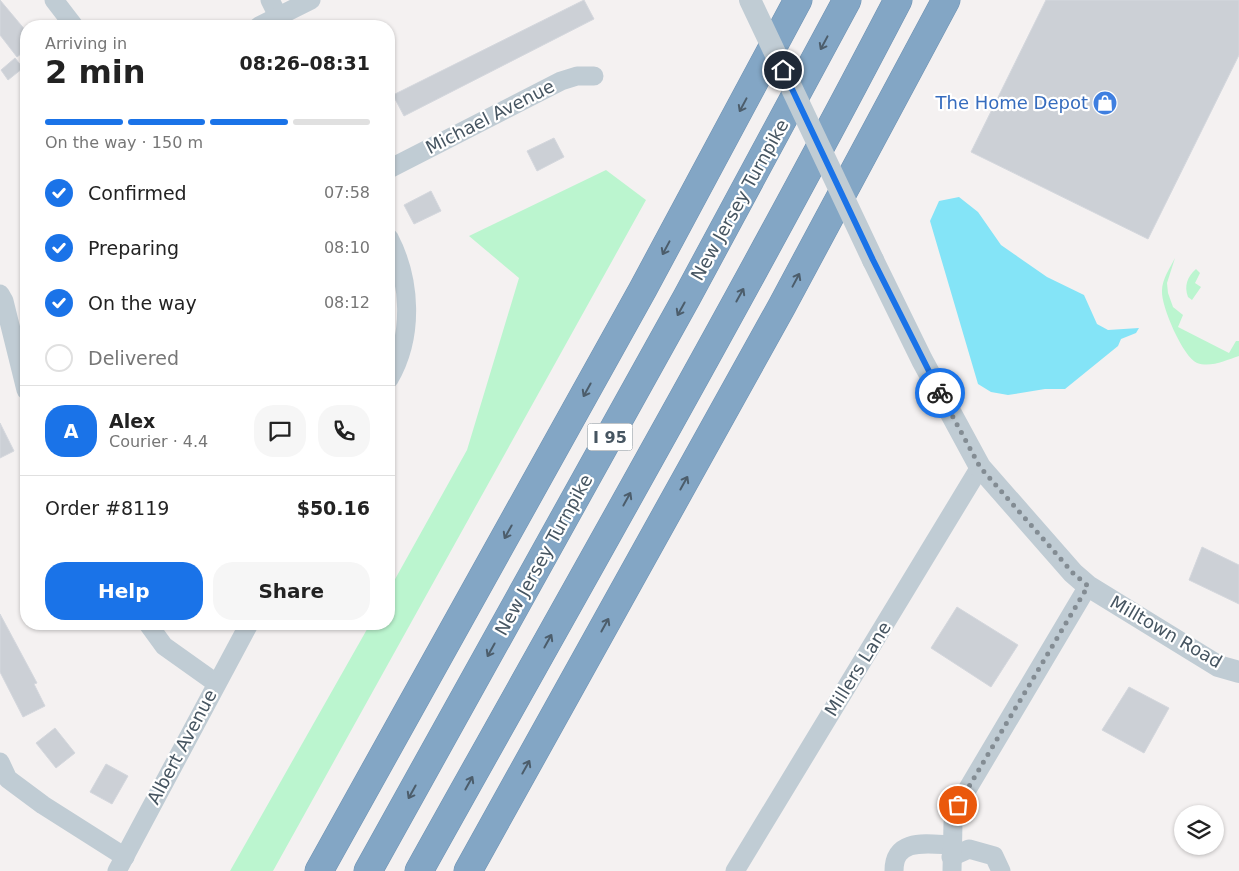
<!DOCTYPE html>
<html lang="en">
<head>
<meta charset="utf-8">
<style>
  :root { --surface:#fff; --page:#f6f6f6; --text:#222; --muted:#767676; --line:#e0e0e0; --accent:#1a73e8 }
  body { margin:0; font-family:"DejaVu Sans",sans-serif; background:var(--page); color:var(--text); height:100vh; display:flex; flex-direction:column; font-size:19px; white-space:nowrap }
  * { box-sizing:border-box; margin:0 }
  p { font-size:16px; color:var(--muted) }
  .icon { flex:none; width:28px; height:28px; fill:none; stroke:currentColor; stroke-width:2; stroke-linecap:round; stroke-linejoin:round }
  .map { position:relative; flex:1; overflow:hidden }
  .drawer { position:absolute; left:20px; top:20px; width:375px; height:610px; display:flex; flex-direction:column; background:var(--surface); border-radius:20px; box-shadow:0 1px 4px #0004 }
  .drawer>* { flex:none }
  .buttons { position:absolute; left:1174px; top:805px; display:grid; gap:10px }
  .buttons a { display:grid; place-items:center; width:50px; height:50px; border-radius:50%; background:var(--surface); box-shadow:0 1px 4px #0004; font-size:25px }
  .pin { position:absolute; display:grid; place-items:center; width:42px; height:42px; color:#fff; margin:-21px; border:2px solid #fff; border-radius:50%; box-shadow:0 1px 5px #0007 }
  .courier { position:absolute; display:grid; place-items:center; width:50px; height:50px; margin:-25px; border:4px solid #1a73e8; border-radius:50%; background:#fff; color:#222; box-shadow:0 1px 6px #0007 }
  .overview em { font-style:normal; font-weight:700 }
  .overview div { display:flex; flex-direction:column-reverse }
  .overview { display:flex; align-items:center; justify-content:space-between; height:85px; padding:0 25px }
  h1 { font-size:32px; font-weight:700; line-height:38px }
  .bar { display:grid; grid-template-columns:repeat(4,1fr); gap:8px 5px; align-content:center; height:60px; padding:0 25px }
  .bar i { height:6px; border-radius:4px; background:var(--line) }
  .bar .active { background:var(--accent) }
  .bar p { grid-column:span 4 }
  .line { display:flex; align-items:center; gap:12px; padding:0 25px; border-top:1px solid var(--line) }
  .line div { flex:1 }
  .round { display:grid; place-items:center; flex:none; width:52px; height:52px; border-radius:20px; background:var(--page) }
  ol { padding:0 25px; list-style:none }
  li { display:flex; align-items:center; gap:15px; height:55px }
  li p { margin-inline-start:auto }
  li .icon { padding:5px; border-radius:50%; background:var(--accent); color:#fff; stroke-width:4 }
  li:last-child { color:var(--muted) }
  li i { width:28px; height:28px; border:2px solid var(--line); border-radius:50% }
  .cta { display:flex; gap:10px; margin-top:auto; padding:10px 25px }
  .cta a { flex:1; height:58px; border-radius:20px; background:var(--accent); color:#fff; font-size:20px; font-weight:700; line-height:58px; text-align:center }
  .cta a+a { background:var(--page); color:var(--text) }
  .map>svg:first-child { display:block }
  .green { fill:#bbf5cf }
  .water { fill:#84e4f7 }
  .building { fill:#ccd0d6; stroke:#d4d7dd }
  .lines { fill:none; stroke-linecap:round; stroke-linejoin:round }
  .motorway-casing { stroke:#6e91b1; stroke-width:29 }
  .minor { stroke:#c0ccd4; stroke-width:19 }
  .tertiary { stroke:#c0ccd4; stroke-width:22 }
  .motorway { stroke:#83a6c5; stroke-width:28 }
  .tertiary-bridge { stroke:#c0ccd4; stroke-width:22 }
  .oneway { stroke:#4c5d6b }
  .done { stroke:#838c93; stroke-width:5; stroke-dasharray:0 9 }
  .route { stroke:#1a73e8; stroke-width:6 }
  .labels { text-anchor:middle; stroke-width:4.5; stroke-linejoin:round; paint-order:stroke }
  .shield { fill:#fff; stroke:#7e8890; stroke-width:1 }
  .shield-label { font-size:16px; font-weight:bold; fill:#465561 }
  .shop-label { font-size:18px; fill:#366cbe; stroke:#fff; text-anchor:end }
  .street-label { font-size:18px; fill:#465561; stroke:#fff }
</style>
</head>
<body>
<div class="map">
<svg width="1239" height="871" viewBox="0 0 1239 871">
  <rect width="100%" height="100%" fill="#f4f1f1"/>
  <g class="green">
    <polygon points="606,170 646,200 273,871 230,871 370,624 389,624 389,590 467,450 519,278 469,236"/>
    <path d="M1175,258L1167,283L1168,293L1173,307L1183,315L1178,327L1229,353L1236,341H1239V356C1226,360 1211,368 1197,363C1183,357 1161,306 1162,291C1162,279 1170,268 1175,258Z"/>
    <path d="M1196,269L1200,273L1195,283L1201,287L1192,300L1188,297C1184,286 1187,277 1196,269Z"/>
  </g>
  <polygon class="water" points="959,197 978,212 1001,245 1047,277 1084,295 1097,324 1108,330 1139,328 1136,333 1121,339 1118,346 1065,389 1045,389 1008,395 991,392 978,384 930,221 939,201"/>
  <g class="building">
    <polygon points="0,0 26,31 26,50 17,57 0,35"/>
    <polygon points="584,0 594,19 404,116 393,95"/>
    <polygon points="1046,0 1239,0 1239,55 1148,239 971,152"/>
    <polygon points="15,58 23,68 8,80 1,70"/>
    <polygon points="554,138 564,157 537,171 527,151"/>
    <polygon points="431,191 441,211 414,224 404,205"/>
    <polygon points="0,423 14,451 0,458"/>
    <polygon points="1202,547 1239,565 1239,604 1189,580"/>
    <polygon points="957,607 1018,645 991,687 931,648"/>
    <polygon points="0,614 37,683 34,684 45,706 23,717 0,672"/>
    <polygon points="1129,687 1169,708 1144,753 1102,730"/>
    <polygon points="55,728 75,753 56,768 36,743"/>
    <polygon points="106,764 128,776 112,804 90,792"/>
  </g>
  <g class="lines">
    <defs>
      <g id="motorway">
        <polyline points="319,871 643,289 798,0"/>
        <polyline points="368,871 687,297 847,0"/>
        <path d="M419,871C580,582 745,294 898,0"/>
        <polyline points="468,871 782,306 946,0"/>
      </g>
    </defs>
    <use href="#motorway" class="motorway-casing"/>
    <g class="minor">
      <polyline points="54,0 74,26"/>
      <polyline points="270,0 283,26"/>
      <polyline points="259,26 311,0"/>
      <polyline points="389,169 561,81 577,76 594,76"/>
      <path d="M389,238C411,280 414,336 389,379"/>
      <polyline points="0,294 4,301 26,390"/>
      <polyline points="148,624 164,646 216,683"/>
      <polyline points="0,762 8,779 43,805 125,857"/>
      <polyline points="951,857 969,849 994,856 1001,871"/>
      <polyline points="117,871 249,624"/>
      <polyline points="735,871 980,467"/>
      <path d="M894,871C894,837 928,844 952,845"/>
      <polyline points="952,871 953,823 958,805 1088,586"/>
    </g>
    <polyline class="tertiary" points="873,260 922,360 980,467 1073,573 1088,586 1218,666 1239,672"/>
    <use href="#motorway" class="motorway"/>
    <polyline class="tertiary-bridge" points="750,0 873,260"/>
  </g>
  <defs><path id="oneway-shaft" d="M-6 0H5M1.5-3L5.5 0L1.5 3" fill="none" stroke-width="1.6" stroke-linecap="round" stroke-linejoin="round" transform="scale(1.25)"/></defs>
  <g class="oneway">
    <use href="#oneway-shaft" transform="translate(824 43) rotate(118)"/>
    <use href="#oneway-shaft" transform="translate(743 105) rotate(118)"/>
    <use href="#oneway-shaft" transform="translate(666 248) rotate(118)"/>
    <use href="#oneway-shaft" transform="translate(796 280) rotate(-62)"/>
    <use href="#oneway-shaft" transform="translate(740 295) rotate(-61)"/>
    <use href="#oneway-shaft" transform="translate(681 309) rotate(119)"/>
    <use href="#oneway-shaft" transform="translate(587 390) rotate(119)"/>
    <use href="#oneway-shaft" transform="translate(684 483) rotate(-61)"/>
    <use href="#oneway-shaft" transform="translate(627 499) rotate(-61)"/>
    <use href="#oneway-shaft" transform="translate(508 532) rotate(119)"/>
    <use href="#oneway-shaft" transform="translate(605 625) rotate(-61)"/>
    <use href="#oneway-shaft" transform="translate(548 641) rotate(-61)"/>
    <use href="#oneway-shaft" transform="translate(491 650) rotate(119)"/>
    <use href="#oneway-shaft" transform="translate(526 767) rotate(-61)"/>
    <use href="#oneway-shaft" transform="translate(469 783) rotate(-61)"/>
    <use href="#oneway-shaft" transform="translate(412 792) rotate(119)"/>
  </g>
  <g class="lines">
    <polyline class="done" points="940,393 980,467 1073,573 1088,586 958,805"/>
    <polyline class="route" points="783,70 873,260 940,393"/>
  </g>
  <defs>
    <symbol id="shop-disc" viewBox="-11 -11 22 22"><circle r="9.5" fill="#3f7fe0" stroke="#fff"/><path d="M-5-2.5h2.3a2.7 3.5 0 0 1 5.4 0H5L5.5 6h-11ZM-1.5-2.5h3a1.5 2.3 0 0 0-3 0Z" fill="#fff"/></symbol>
  </defs>
  <g fill-rule="evenodd">
    <use href="#shop-disc" x="1091" y="89" width="28" height="28"/>
  </g>
  <g class="labels">
    <rect class="shield" x="587.5" y="423.5" width="45" height="27" rx="4"/>
    <g class="shield-label">
      <text x="610" y="443">I 95</text>
    </g>
    <g class="shop-label">
      <text x="1088" y="109">The Home Depot</text>
    </g>
    <g class="street-label">
      <text transform="translate(490 117) rotate(-27)" y="6">Michael Avenue</text>
      <text transform="translate(740 200) rotate(-61)" y="6">New Jersey Turnpike</text>
      <text transform="translate(544 555) rotate(-61)" y="6">New Jersey Turnpike</text>
      <text transform="translate(1166 632) rotate(30)" y="6">Milltown Road</text>
      <text transform="translate(858 669) rotate(-58)" y="6">Millers Lane</text>
      <text transform="translate(182 747) rotate(-62)" y="6">Albert Avenue</text>
    </g>
  </g>
</svg>
<div class="buttons">
<a><svg class="icon" aria-label="layers" viewBox="0 0 24 24"><path d="M12 4l9 5-9 5-9-5zM3 14l9 5 9-5"/></svg></a>
</div>
<div class="pin" style="left:958px;top:805px;background:#ea580c"><svg class="icon" aria-label="bag" viewBox="0 0 24 24"><path d="M5 8h14l-1 12H6zM9 8a3 3 0 0 1 6 0"/></svg></div>
<div class="pin" style="left:783px;top:70px;background:#1f2937"><svg class="icon" aria-label="home" viewBox="0 0 24 24"><path d="M3 11l9-7 9 7M6 9v11h12V9"/></svg></div>
<div class="courier" style="left:940px;top:393px"><svg class="icon" aria-label="bike" viewBox="0 0 24 24"><circle cx="6" cy="16" r="4"/><circle cx="18" cy="16" r="4"/><path d="M6 16l4-8h5l3 8M10 8l3 8H6M13 5h3"/></svg></div>
<section class="drawer">
<div class="overview"><div><h1>2 min</h1><p>Arriving in</p></div><em>08:26–08:31</em></div>
<div class="bar"><i class="active"></i><i class="active"></i><i class="active"></i><i></i><p>On the way · 150 m</p></div>
<ol>
<li><svg class="icon" aria-label="check" viewBox="0 0 24 24"><path d="M5 12l5 5 9-10"/></svg>Confirmed<p>07:58</p></li>
<li><svg class="icon" aria-label="check" viewBox="0 0 24 24"><path d="M5 12l5 5 9-10"/></svg>Preparing<p>08:10</p></li>
<li><svg class="icon" aria-label="check" viewBox="0 0 24 24"><path d="M5 12l5 5 9-10"/></svg>On the way<p>08:12</p></li>
<li><i></i>Delivered</li>
</ol>
<div class="line" style="height:90px"><b class="round" style="background:var(--accent);color:#fff">A</b><div><b>Alex</b><p>Courier · 4.4</p></div><a class="round"><svg class="icon" aria-label="chat" viewBox="0 0 24 24"><path d="M4 5h16v11H9l-5 4z"/></svg></a><a class="round"><svg class="icon" aria-label="phone" viewBox="0 0 24 24"><path d="M5 4h4l2 5-3 2q2 4 5 5l2-3 5 2v4C11 20 4 13 5 4z"/></svg></a></div>
<div class="line" style="height:65px"><div>Order #8119</div><b>$50.16</b></div>
<div class="cta"><a>Help</a><a>Share</a></div>
</section>
</div>
</body>
</html>
